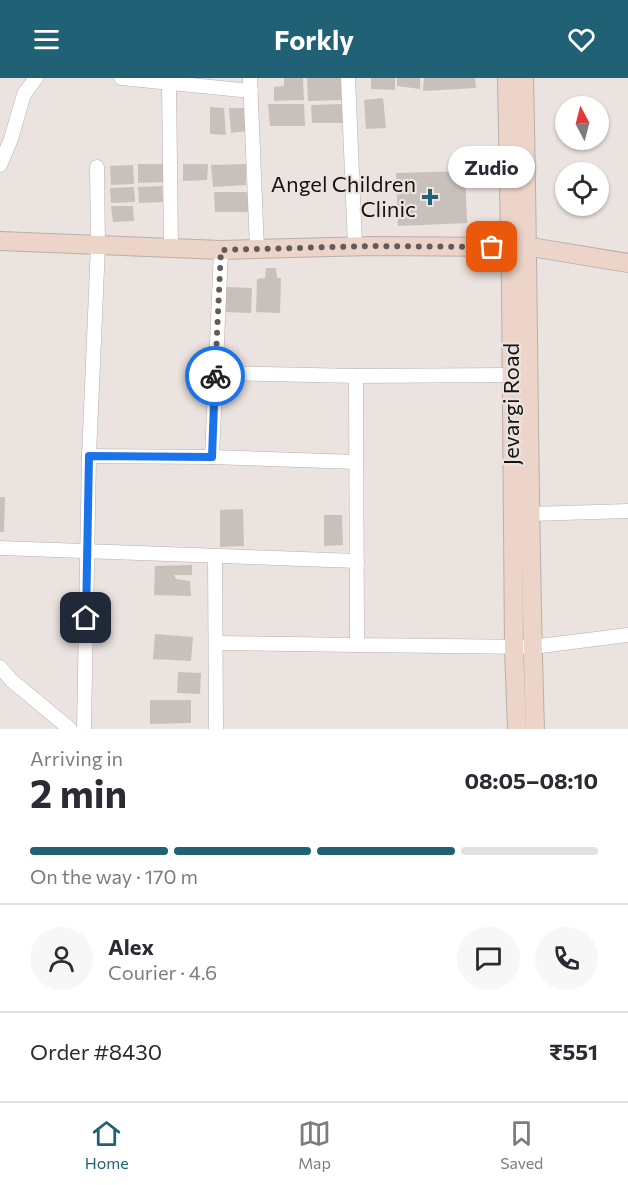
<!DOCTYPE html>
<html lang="en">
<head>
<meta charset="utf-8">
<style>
  :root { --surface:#fff; --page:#f7f7f7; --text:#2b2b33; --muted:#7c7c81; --line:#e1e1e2; --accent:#206176 }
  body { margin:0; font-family:Commissioner,sans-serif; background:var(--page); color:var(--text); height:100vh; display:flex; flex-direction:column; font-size:22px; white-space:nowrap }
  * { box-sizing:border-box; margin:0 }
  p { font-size:20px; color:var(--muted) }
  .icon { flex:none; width:33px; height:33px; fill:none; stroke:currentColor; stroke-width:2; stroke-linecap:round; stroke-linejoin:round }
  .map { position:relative; height:651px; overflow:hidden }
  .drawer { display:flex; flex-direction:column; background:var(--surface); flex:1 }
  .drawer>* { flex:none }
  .needle { width:39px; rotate:353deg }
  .controls { position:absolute; left:555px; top:18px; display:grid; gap:12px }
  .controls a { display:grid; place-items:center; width:54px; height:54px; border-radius:50%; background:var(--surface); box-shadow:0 2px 4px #0004; font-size:30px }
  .pin { position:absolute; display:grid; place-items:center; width:51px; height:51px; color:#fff; margin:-26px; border-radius:12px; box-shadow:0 3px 9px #0006 }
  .courier { position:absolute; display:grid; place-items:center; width:60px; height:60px; margin:-30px; border:4px solid #1a73e8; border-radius:50%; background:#fff; color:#222; box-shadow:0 2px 8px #0007 }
  .bubble { position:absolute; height:42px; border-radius:21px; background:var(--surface); box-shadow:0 2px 4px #0004; font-size:20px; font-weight:700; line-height:42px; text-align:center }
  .summary em { font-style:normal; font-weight:700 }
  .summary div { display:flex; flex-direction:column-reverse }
  .summary { display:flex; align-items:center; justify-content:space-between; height:102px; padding:0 30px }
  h1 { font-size:39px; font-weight:700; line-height:45px }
  .bar { display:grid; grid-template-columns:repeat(4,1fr); gap:9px 6px; align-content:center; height:72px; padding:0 30px }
  .bar i { height:8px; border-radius:4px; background:var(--line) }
  .bar .current { background:var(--accent) }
  .bar p { grid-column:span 4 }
  .line { display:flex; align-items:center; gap:15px; padding:0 30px; border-top:2px solid var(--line) }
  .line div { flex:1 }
  .round { display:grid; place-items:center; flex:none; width:63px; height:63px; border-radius:32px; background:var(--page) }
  header { display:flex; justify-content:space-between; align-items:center; height:78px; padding:0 30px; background:var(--accent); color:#fff; font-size:27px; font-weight:700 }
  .tabs { display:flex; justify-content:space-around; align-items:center; height:84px; border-top:2px solid var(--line); background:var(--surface); font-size:16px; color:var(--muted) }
  .tabs a { display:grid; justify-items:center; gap:3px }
  .tabs .current { color:var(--accent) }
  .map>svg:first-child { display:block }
  .building { fill:#c8c0bb }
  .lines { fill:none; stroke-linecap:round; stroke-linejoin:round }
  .street-casing { stroke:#b8afac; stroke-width:15 }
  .secondary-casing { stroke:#b8afac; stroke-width:20 }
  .street { stroke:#fff; stroke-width:14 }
  .secondary { stroke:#ecd4c9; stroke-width:18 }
  .done { stroke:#615c5a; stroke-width:6; stroke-dasharray:0 10.8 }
  .route { stroke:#1a73e8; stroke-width:8 }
  .poi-dot { fill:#206176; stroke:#ebe3df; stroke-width:2 }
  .labels { text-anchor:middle; stroke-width:4.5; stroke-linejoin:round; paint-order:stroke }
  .poi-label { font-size:22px; fill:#161312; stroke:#ebe3df; text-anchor:end }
  .street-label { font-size:22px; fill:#161312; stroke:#ebe3df }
</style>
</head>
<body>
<header><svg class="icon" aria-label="menu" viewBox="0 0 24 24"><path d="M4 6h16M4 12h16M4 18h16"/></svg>Forkly<svg class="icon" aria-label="heart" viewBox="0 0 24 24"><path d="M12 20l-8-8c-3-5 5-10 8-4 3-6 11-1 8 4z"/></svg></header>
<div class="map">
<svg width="628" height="651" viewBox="0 0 628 651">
  <rect width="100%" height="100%" fill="#ebe3df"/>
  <g class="building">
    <polygon points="284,0 303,0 304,22 274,23 274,9 284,8"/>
    <polygon points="307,0 343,0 344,22 308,23"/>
    <polygon points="371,0 395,0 395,12 371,11"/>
    <polygon points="397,0 420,0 420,11 397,8"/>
    <polygon points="424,0 475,0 476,10 423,13"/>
    <polygon points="383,20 386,50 366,51 364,22"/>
    <polygon points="268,26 304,26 305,48 270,48"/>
    <polygon points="343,26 344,45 312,45 311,27"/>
    <polygon points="210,29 224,30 226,57 210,56"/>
    <polygon points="229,30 246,30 248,53 231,55"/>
    <polygon points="138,86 164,86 165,104 138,105"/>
    <polygon points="183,86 208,86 207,102 183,103"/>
    <polygon points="246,86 246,107 213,109 211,87"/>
    <polygon points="133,87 134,106 111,107 110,88"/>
    <polygon points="465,93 467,145 398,148 396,95"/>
    <polygon points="162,108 163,124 139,125 138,109"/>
    <polygon points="134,109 135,124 111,125 110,110"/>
    <polygon points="214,114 247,114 249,134 215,134"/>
    <polygon points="111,128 133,128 134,143 113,144"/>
    <polygon points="266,190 276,190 277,200 281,200 280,235 256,234 257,201 265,200"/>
    <polygon points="225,209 252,210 251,235 224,234"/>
    <polygon points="0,419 5,419 4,454 0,454"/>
    <polygon points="243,431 244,468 220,469 220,432"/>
    <polygon points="324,437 342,437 343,467 324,468"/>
    <polygon points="192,487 192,497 174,497 176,501 190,503 191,518 154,517 155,488"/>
    <polygon points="155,556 193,559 191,583 153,581"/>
    <polygon points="178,594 201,595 200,616 177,615"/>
    <polygon points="150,622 191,622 191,645 150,646"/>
  </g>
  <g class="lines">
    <defs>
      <g id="street">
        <polyline points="121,0 251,13"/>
        <polyline points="250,0 257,171"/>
        <polyline points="348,0 355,168"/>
        <polyline points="169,5 171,170"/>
        <polyline points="0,87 11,61 24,16 36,0"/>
        <polyline points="216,295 356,298 511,297"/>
        <polyline points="356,298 357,567 532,569 628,557"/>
        <polyline points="89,378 212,379 221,172"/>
        <polyline points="212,379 356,384"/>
        <polyline points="530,436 628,433"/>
        <polyline points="0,470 357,483"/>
        <polyline points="215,478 216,651"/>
        <polyline points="216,565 357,567"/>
        <polyline points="0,589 11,602 70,651"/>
        <polyline points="84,651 89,378 98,167 97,89"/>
      </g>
      <g id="secondary">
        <polyline points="507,0 511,208 514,570 517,651"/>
        <path d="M524,0C529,217 528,434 535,651"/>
        <polyline points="0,163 221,172 371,168 511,169 537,170 628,185"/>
      </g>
    </defs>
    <use href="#street" class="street-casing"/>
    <use href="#secondary" class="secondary-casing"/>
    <use href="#street" class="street"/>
    <use href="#secondary" class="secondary"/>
  </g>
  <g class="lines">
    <polyline class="done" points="215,298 221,172 371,168 492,169"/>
    <polyline class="route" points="86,540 89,378 212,379 215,298"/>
  </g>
  <path class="poi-dot" d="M427 110h6v6h6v6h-6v6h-6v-6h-6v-6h6z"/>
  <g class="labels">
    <g class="poi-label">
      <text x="416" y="114">Angel Children<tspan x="416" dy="25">Clinic</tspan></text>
    </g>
    <g class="street-label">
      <text transform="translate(511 326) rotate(-90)" y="8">Jevargi Road</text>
    </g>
  </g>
</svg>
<div class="controls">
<a><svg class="needle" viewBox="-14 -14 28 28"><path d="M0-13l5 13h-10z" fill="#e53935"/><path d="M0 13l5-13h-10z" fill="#7c7c81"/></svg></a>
<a><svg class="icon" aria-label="locate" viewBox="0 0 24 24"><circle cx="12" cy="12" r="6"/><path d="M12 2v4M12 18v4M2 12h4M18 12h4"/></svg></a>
</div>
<div class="pin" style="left:492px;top:169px;background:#ea580c"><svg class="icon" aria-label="bag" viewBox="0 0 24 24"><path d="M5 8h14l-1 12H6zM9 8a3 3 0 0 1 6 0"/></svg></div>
<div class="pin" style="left:86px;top:540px;background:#1f2937"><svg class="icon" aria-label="home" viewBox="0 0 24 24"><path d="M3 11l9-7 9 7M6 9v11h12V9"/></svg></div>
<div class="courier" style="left:215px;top:298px"><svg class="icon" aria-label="bike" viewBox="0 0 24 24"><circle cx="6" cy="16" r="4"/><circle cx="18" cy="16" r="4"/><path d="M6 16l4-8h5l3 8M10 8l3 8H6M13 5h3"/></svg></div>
<div class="bubble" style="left:448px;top:68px;width:87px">Zudio</div>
</div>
<section class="drawer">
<div class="summary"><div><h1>2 min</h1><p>Arriving in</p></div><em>08:05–08:10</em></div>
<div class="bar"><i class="current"></i><i class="current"></i><i class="current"></i><i></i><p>On the way · 170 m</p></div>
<div class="line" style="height:108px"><a class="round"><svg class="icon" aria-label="person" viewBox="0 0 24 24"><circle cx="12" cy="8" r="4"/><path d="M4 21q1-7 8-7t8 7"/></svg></a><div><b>Alex</b><p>Courier · 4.6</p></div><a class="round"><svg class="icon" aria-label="chat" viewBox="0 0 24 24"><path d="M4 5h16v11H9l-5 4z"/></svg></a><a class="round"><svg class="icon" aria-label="phone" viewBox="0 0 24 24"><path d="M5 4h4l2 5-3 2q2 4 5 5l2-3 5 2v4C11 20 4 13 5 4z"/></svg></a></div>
<div class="line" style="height:78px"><div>Order #8430</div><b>₹551</b></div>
</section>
<nav class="tabs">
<a class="current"><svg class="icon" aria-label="home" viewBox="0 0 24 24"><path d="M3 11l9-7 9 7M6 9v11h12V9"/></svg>Home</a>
<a><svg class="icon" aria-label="map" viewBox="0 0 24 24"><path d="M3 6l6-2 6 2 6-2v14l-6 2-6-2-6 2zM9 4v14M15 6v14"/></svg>Map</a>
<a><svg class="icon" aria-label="saved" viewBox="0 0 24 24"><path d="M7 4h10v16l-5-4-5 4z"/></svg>Saved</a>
</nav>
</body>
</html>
